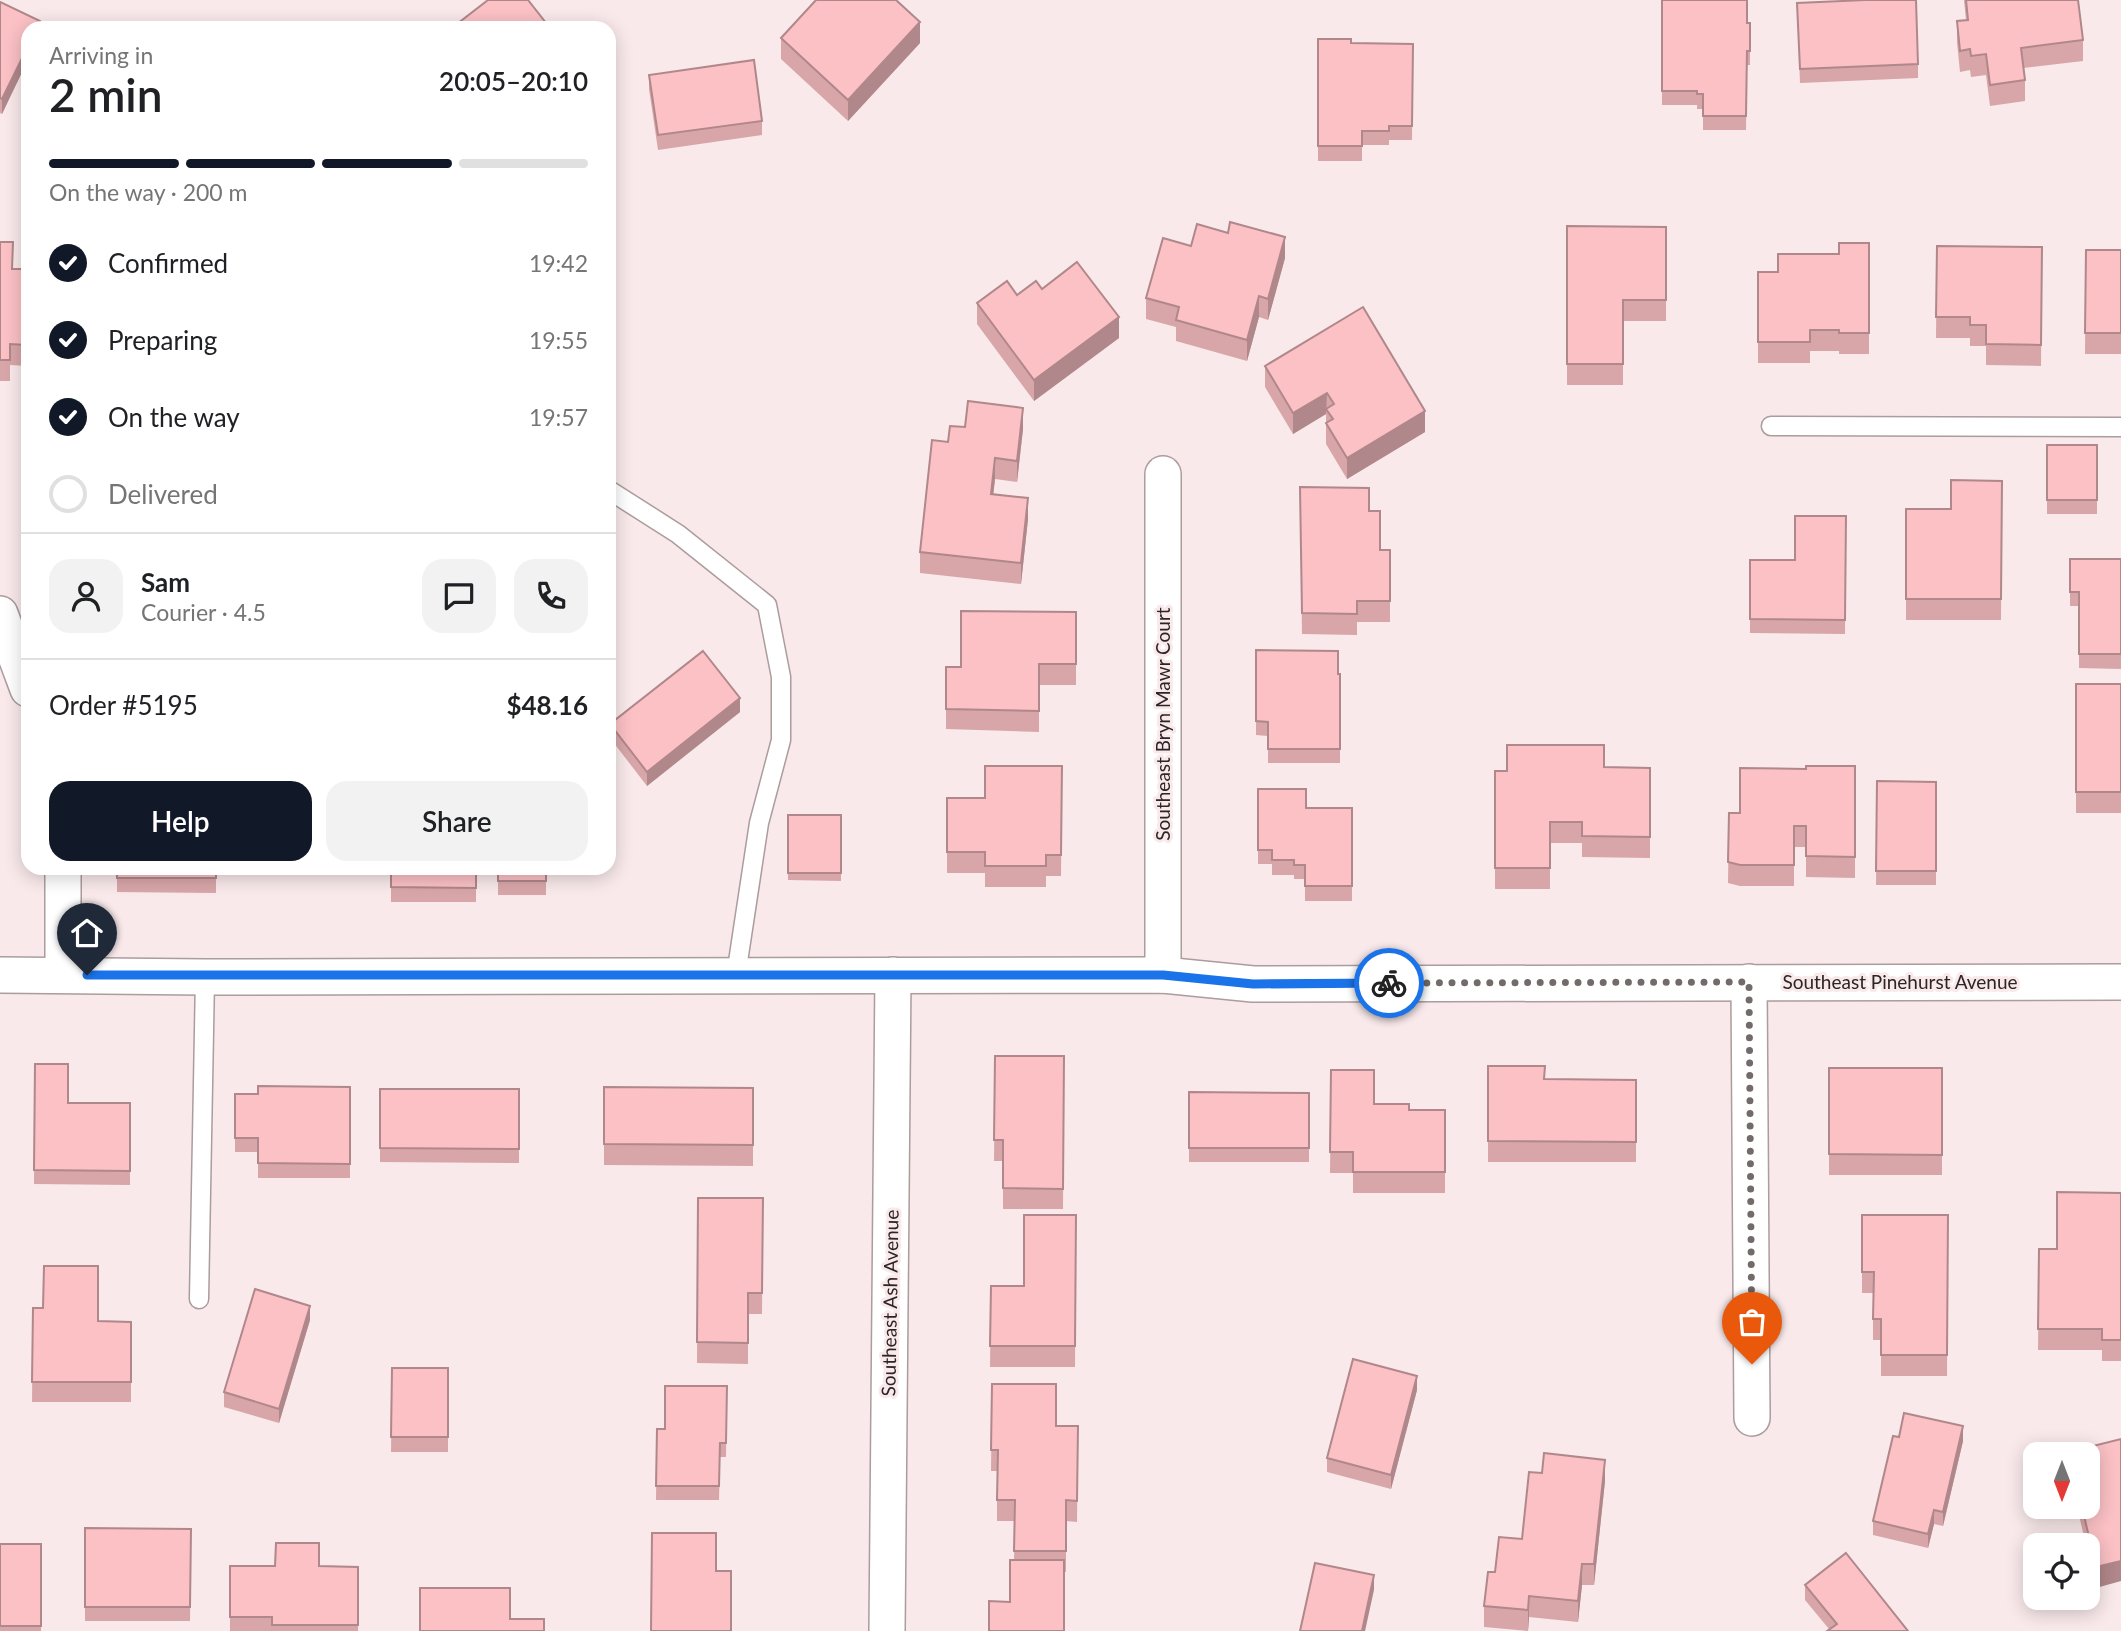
<!DOCTYPE html>
<html lang="en">
<head>
<meta charset="utf-8">
<style>
  :root { --surface:#fff; --page:#f2f2f2; --text:#202124; --muted:#757577; --line:#e0e0e0; --accent:#111827 }
  body { margin:0; font-family:Lato,sans-serif; background:var(--page); color:var(--text); height:100vh; display:flex; flex-direction:column; font-size:26px; white-space:nowrap }
  * { box-sizing:border-box; margin:0 }
  p { font-size:23px; color:var(--muted) }
  .icon { flex:none; width:38px; height:38px; fill:none; stroke:currentColor; stroke-width:2; stroke-linecap:round; stroke-linejoin:round }
  .map { position:relative; flex:1; overflow:hidden }
  .details { position:absolute; left:21px; top:21px; width:595px; height:854px; display:flex; flex-direction:column; background:var(--surface); border-radius:21px; box-shadow:0 4px 18px #0003 }
  .details>* { flex:none }
  .needle { width:46px; rotate:180deg }
  .buttons { position:absolute; left:2023px; top:1442px; display:grid; gap:14px }
  .buttons a { display:grid; place-items:center; width:77px; height:77px; border-radius:14px; background:var(--surface); box-shadow:0 4px 18px #0003; font-size:35px }
  .pin { position:absolute; display:grid; place-items:center; width:60px; height:60px; color:#fff; margin:-72px -30px; border-radius:50% 50% 50% 0; rotate:-45deg; box-shadow:0 0 7px #0007 }
  .pin .icon { rotate:45deg }
  .courier { position:absolute; display:grid; place-items:center; width:70px; height:70px; margin:-35px; border:5px solid #1a73e8; border-radius:50%; background:#fff; color:#222; box-shadow:0 2px 9px #0007 }
  .overview em { font-style:normal; font-weight:600 }
  .overview div { display:flex; flex-direction:column-reverse }
  .overview { display:flex; align-items:center; justify-content:space-between; height:119px; padding:0 28px }
  h1 { font-size:46px; font-weight:600; line-height:52px }
  .bar { display:grid; grid-template-columns:repeat(4,1fr); gap:10px 7px; align-content:center; height:84px; padding:0 28px }
  .bar i { height:9px; border-radius:5px; background:var(--line) }
  .bar .active { background:var(--accent) }
  .bar p { grid-column:span 4 }
  .line { display:flex; align-items:center; gap:18px; padding:0 28px; border-top:2px solid var(--line) }
  .line div { flex:1 }
  .round { display:grid; place-items:center; flex:none; width:74px; height:74px; border-radius:21px; background:var(--page) }
  ol { padding:0 28px; list-style:none }
  li { display:flex; align-items:center; gap:21px; height:77px }
  li p { margin-inline-start:auto }
  li .icon { padding:7px; border-radius:50%; background:var(--accent); color:#fff; stroke-width:4 }
  li:last-child { color:var(--muted) }
  li i { width:38px; height:38px; border:4px solid var(--line); border-radius:50% }
  .primary-button { display:flex; gap:14px; margin-top:auto; padding:14px 28px }
  .primary-button a { flex:1; height:80px; border-radius:21px; background:var(--accent); color:#fff; font-size:28px; font-weight:600; line-height:80px; text-align:center }
  .primary-button a+a { background:var(--page); color:var(--text) }
  .map>svg:first-child { display:block }
  .lines { fill:none; stroke-linecap:round; stroke-linejoin:round }
  .lane-casing { stroke:#ab9c9d; stroke-width:21 }
  .street-casing { stroke:#ab9c9d; stroke-width:38 }
  .lane { stroke:#fff; stroke-width:18 }
  .street { stroke:#fff; stroke-width:35 }
  .wall { fill:#d8a6a9 }
  .shaded-wall { fill:#b0878a }
  .building { fill:#fbc1c5; stroke:#b0878a; stroke-width:2 }
  .done { stroke:#736a6a; stroke-width:7; stroke-dasharray:0 12.6 }
  .route { stroke:#1a73e8; stroke-width:9 }
  .labels { text-anchor:middle; stroke-width:6; stroke-linejoin:round; paint-order:stroke }
  .street-label { font-size:19px; fill:#2b2525; stroke:#f9e9ea }
</style>
</head>
<body>
<div class="map">
<svg width="2121" height="1631" viewBox="0 0 2121 1631">
  <rect width="100%" height="100%" fill="#f9e9ea"/>
  <g class="lines">
    <defs>
      <g id="lane">
        <polyline points="1771,426 2121,427"/>
        <polyline points="609,490 678,534 767,605 781,677 781,740 759,823 736,975"/>
        <polyline points="199,1299 205,977"/>
      </g>
      <g id="street">
        <polyline points="1163,474 1163,975"/>
        <polyline points="0,614 28,689"/>
        <polyline points="63,868 63,975"/>
        <polyline points="0,975 205,977 1163,975 1253,984 2121,982"/>
        <polyline points="1749,982 1752,1418"/>
        <polyline points="887,1631 893,975"/>
      </g>
    </defs>
    <use href="#lane" class="lane-casing"/>
    <use href="#street" class="street-casing"/>
    <use href="#lane" class="lane"/>
    <use href="#street" class="street"/>
  </g>
  <g class="wall">
    <polygon points="1662,0 1750,23 1750,65 1747,65 1746,130 1703,130 1703,109 1697,109 1697,105 1662,105"/>
    <polygon points="1964,0 2078,0 2083,40 2083,61 2023,68 2025,80 2025,101 1990,106 1986,75 1971,77 1970,70 1960,72 1957,42 1957,21 1966,20"/>
    <polygon points="0,2 40,28 2,114 0,113"/>
    <polygon points="1797,3 1918,64 1918,78 1800,83"/>
    <polygon points="781,38 920,43 848,121 781,59"/>
    <polygon points="1318,39 1351,43 1413,44 1412,140 1389,140 1389,145 1362,145 1362,161 1318,161"/>
    <polygon points="649,75 762,121 762,135 658,150 649,89"/>
    <polygon points="1567,226 1666,227 1666,321 1623,321 1623,385 1567,385"/>
    <polygon points="0,242 13,269 28,269 28,366 10,365 10,381 0,381"/>
    <polygon points="1869,243 1869,354 1839,354 1839,351 1810,351 1810,363 1758,363 1758,272 1778,272 1839,254"/>
    <polygon points="1191,246 1285,258 1268,320 1259,317 1247,361 1176,341 1176,327 1146,319 1146,298"/>
    <polygon points="1937,246 2042,247 2041,366 1986,365 1986,346 1970,346 1970,338 1936,338"/>
    <polygon points="2086,250 2121,250 2121,354 2085,354"/>
    <polygon points="1042,289 1119,338 1034,401 977,324 977,303 1017,295"/>
    <polygon points="1265,366 1425,432 1347,479 1326,444 1326,414 1293,434 1265,387"/>
    <polygon points="965,427 1023,429 1017,482 995,479 993,494 1028,519 1021,584 920,573 920,552 948,442"/>
    <rect x="2047" y="445" width="50" height="69"/>
    <polygon points="2002,481 2001,620 1906,620 1906,509 1951,509"/>
    <polygon points="1300,487 1369,511 1380,550 1390,550 1390,622 1357,622 1357,635 1302,634"/>
    <polygon points="1846,516 1845,634 1750,633 1750,560 1795,560"/>
    <polygon points="2070,559 2121,559 2121,669 2079,668 2079,606 2070,606"/>
    <polygon points="1076,612 1076,685 1039,685 1039,732 946,729 946,667 961,667"/>
    <polygon points="1256,650 1340,674 1340,763 1268,763 1268,736 1256,735"/>
    <rect x="2076" y="684" width="45" height="129"/>
    <polygon points="740,712 647,786 610,738 610,724"/>
    <polygon points="1062,766 1061,876 1046,876 1046,887 985,887 985,873 947,873 947,798 985,798"/>
    <polygon points="1855,766 1855,878 1806,877 1806,847 1794,847 1794,886 1740,886 1728,883 1729,813 1740,813 1806,769"/>
    <polygon points="1604,767 1650,768 1650,858 1582,857 1582,843 1550,843 1550,889 1495,889 1495,771"/>
    <polygon points="1877,781 1936,782 1936,885 1876,885"/>
    <polygon points="1258,789 1306,808 1352,808 1352,901 1305,901 1305,879 1294,879 1294,875 1272,875 1272,864 1258,864"/>
    <polygon points="788,815 841,815 841,881 788,880"/>
    <polygon points="117,868 216,868 216,893 117,892"/>
    <rect x="391" y="868" width="85" height="34"/>
    <rect x="498" y="868" width="48" height="27"/>
    <polygon points="995,1056 1064,1056 1063,1209 1003,1209 1003,1161 994,1161"/>
    <polygon points="35,1064 68,1103 130,1103 130,1185 34,1184"/>
    <polygon points="1488,1066 1545,1079 1636,1080 1636,1162 1488,1162"/>
    <rect x="1829" y="1068" width="113" height="107"/>
    <polygon points="1331,1070 1374,1104 1409,1110 1445,1110 1445,1193 1353,1193 1353,1173 1330,1173"/>
    <polygon points="350,1087 350,1178 258,1178 258,1152 235,1152 235,1094 258,1094"/>
    <polygon points="604,1087 753,1088 753,1166 604,1165"/>
    <polygon points="380,1089 519,1089 519,1163 380,1162"/>
    <polygon points="1189,1092 1309,1093 1309,1162 1189,1162"/>
    <polygon points="2121,1193 2121,1361 2102,1361 2102,1350 2038,1350 2039,1249 2057,1249"/>
    <polygon points="698,1198 763,1198 762,1314 748,1314 748,1364 697,1363"/>
    <polygon points="1076,1215 1075,1367 990,1367 991,1286 1024,1286"/>
    <polygon points="1862,1215 1948,1215 1947,1376 1881,1376 1881,1340 1873,1340 1873,1293 1862,1293"/>
    <polygon points="33,1308 98,1321 131,1322 131,1402 32,1402"/>
    <polygon points="310,1320 279,1423 224,1407 224,1392"/>
    <polygon points="392,1368 448,1368 448,1452 391,1452"/>
    <polygon points="992,1384 1056,1426 1078,1426 1077,1522 1066,1521 1066,1572 1064,1572 1010,1602 1014,1560 1015,1521 997,1521 997,1471 991,1471"/>
    <polygon points="727,1386 726,1457 720,1457 719,1500 656,1500 657,1429 665,1429"/>
    <polygon points="1417,1390 1391,1489 1327,1472 1327,1458"/>
    <polygon points="1899,1437 1963,1441 1943,1526 1934,1524 1928,1548 1873,1535 1873,1521"/>
    <polygon points="2121,1439 2096,1588 2088,1552 2088,1545 2086,1545 2077,1507 2088,1507 2088,1454 2069,1454 2069,1452"/>
    <polygon points="1605,1481 1594,1585 1582,1585 1578,1622 1529,1617 1528,1631 1484,1627 1484,1606 1495,1572 1522,1539"/>
    <polygon points="85,1528 191,1529 190,1621 85,1621"/>
    <rect x="0" y="1544" width="41" height="87"/>
    <polygon points="230,1566 358,1567 358,1631 230,1631"/>
    <polygon points="1805,1585 1908,1631 1829,1629 1805,1600"/>
  </g>
  <g class="shaded-wall">
    <polygon points="920,22 920,43 848,121 848,100"/>
    <polygon points="28,46 28,60 2,114 2,99"/>
    <polygon points="1285,237 1285,258 1268,320 1268,299"/>
    <polygon points="1259,296 1259,317 1247,361 1247,340"/>
    <polygon points="1119,317 1119,338 1034,401 1034,380"/>
    <polygon points="1327,393 1326,414 1293,434 1293,413"/>
    <polygon points="1023,408 1023,429 1017,482 1017,461"/>
    <polygon points="1425,411 1425,432 1347,479 1347,458"/>
    <polygon points="995,458 995,479 991,515 991,494"/>
    <polygon points="1028,498 1028,519 1021,584 1021,563"/>
    <polygon points="740,698 740,712 647,786 647,772"/>
    <polygon points="310,1306 310,1320 279,1423 279,1409"/>
    <polygon points="1417,1376 1417,1390 1391,1489 1391,1475"/>
    <polygon points="1963,1426 1963,1441 1943,1526 1943,1512"/>
    <polygon points="1605,1460 1605,1481 1594,1585 1594,1564"/>
    <polygon points="1934,1510 1934,1524 1928,1548 1928,1534"/>
    <polygon points="2121,1561 2121,1581 2096,1588 2096,1567"/>
    <polygon points="1582,1564 1582,1585 1578,1622 1578,1601"/>
    <polygon points="1374,1575 1374,1590 1365,1631 1362,1631"/>
    <polygon points="1529,1596 1529,1617 1528,1631 1528,1610"/>
  </g>
  <g class="building">
    <polygon points="488,0 528,0 550,28 460,28 457,24"/>
    <polygon points="816,0 896,0 920,22 848,100 781,38"/>
    <polygon points="1662,0 1747,0 1747,23 1750,23 1750,51 1747,51 1746,116 1703,116 1703,94 1697,94 1697,91 1662,91"/>
    <polygon points="1865,0 1916,0 1918,64 1800,69 1797,3"/>
    <polygon points="1966,0 2078,0 2083,40 2021,48 2025,80 1990,85 1986,54 1971,56 1970,49 1960,51 1957,21 1968,20"/>
    <polygon points="0,2 40,21 37,28 28,28 28,46 2,99 0,98"/>
    <polygon points="1318,39 1351,39 1351,43 1413,44 1412,126 1389,126 1389,131 1362,131 1362,146 1318,146"/>
    <polygon points="754,60 762,121 658,135 649,75"/>
    <polygon points="1230,222 1285,237 1268,299 1259,296 1247,340 1176,320 1179,307 1146,298 1163,238 1191,246 1197,224 1228,233"/>
    <polygon points="1567,226 1666,227 1666,300 1623,300 1623,364 1567,364"/>
    <polygon points="0,242 13,242 12,269 28,269 28,345 10,344 10,360 0,360"/>
    <polygon points="1839,243 1869,243 1869,333 1839,333 1839,330 1810,330 1810,342 1758,342 1758,272 1778,272 1778,254 1839,254"/>
    <polygon points="1937,246 2042,247 2041,345 1986,344 1986,325 1970,325 1970,317 1936,317"/>
    <polygon points="2086,250 2121,250 2121,333 2085,333"/>
    <polygon points="1077,262 1119,317 1034,380 977,303 1007,281 1017,295 1036,281 1042,289"/>
    <polygon points="1363,307 1425,411 1347,458 1326,423 1333,419 1326,409 1334,404 1327,393 1293,413 1265,366"/>
    <polygon points="968,401 1023,408 1017,461 995,458 991,494 1028,498 1021,563 920,552 932,440 948,442 950,426 965,427"/>
    <rect x="2047" y="445" width="50" height="55"/>
    <polygon points="1951,480 2002,481 2001,599 1906,599 1906,509 1951,509"/>
    <polygon points="1300,487 1369,488 1369,511 1380,511 1380,550 1390,550 1390,601 1357,601 1357,614 1302,613"/>
    <polygon points="1795,516 1846,516 1845,620 1750,619 1750,560 1795,560"/>
    <polygon points="2070,559 2121,559 2121,654 2079,654 2079,592 2070,592"/>
    <polygon points="961,611 1076,612 1076,664 1039,664 1039,711 946,709 946,667 961,667"/>
    <polygon points="1256,650 1338,651 1338,674 1340,674 1340,749 1268,749 1268,722 1256,721"/>
    <polygon points="703,651 740,698 647,772 610,724"/>
    <rect x="2076" y="684" width="45" height="108"/>
    <polygon points="1507,745 1604,745 1604,767 1650,768 1650,837 1582,836 1582,822 1550,822 1550,868 1495,868 1495,771 1507,771"/>
    <polygon points="985,766 1062,766 1061,855 1046,855 1046,866 985,866 985,852 947,852 947,798 985,798"/>
    <polygon points="1806,766 1855,766 1855,857 1806,856 1806,826 1794,826 1794,865 1740,865 1728,862 1729,813 1740,813 1740,768 1806,769"/>
    <polygon points="1877,781 1936,782 1936,871 1876,871"/>
    <polygon points="1258,789 1306,789 1306,808 1352,808 1352,886 1305,886 1305,865 1294,865 1294,860 1272,860 1272,850 1258,850"/>
    <rect x="788" y="815" width="53" height="58"/>
    <rect x="117" y="868" width="99" height="10"/>
    <polygon points="391,868 476,868 476,888 391,887"/>
    <rect x="498" y="868" width="48" height="13"/>
    <polygon points="995,1056 1064,1056 1063,1189 1003,1188 1003,1140 994,1140"/>
    <polygon points="35,1064 68,1064 68,1103 130,1103 130,1171 34,1170"/>
    <polygon points="1488,1066 1545,1066 1544,1079 1636,1080 1636,1142 1488,1141"/>
    <polygon points="1829,1068 1942,1068 1942,1155 1829,1154"/>
    <polygon points="1331,1070 1374,1070 1374,1104 1409,1104 1409,1110 1445,1110 1445,1172 1353,1172 1353,1152 1330,1152"/>
    <polygon points="258,1086 350,1087 350,1164 258,1163 258,1138 235,1138 235,1094 258,1094"/>
    <polygon points="604,1087 753,1088 753,1145 604,1144"/>
    <polygon points="380,1089 519,1089 519,1149 380,1148"/>
    <polygon points="1189,1092 1309,1093 1309,1148 1189,1148"/>
    <polygon points="2057,1192 2121,1193 2121,1340 2102,1340 2102,1329 2038,1329 2039,1249 2057,1249"/>
    <polygon points="698,1198 763,1198 762,1293 748,1293 748,1343 697,1342"/>
    <polygon points="1024,1215 1076,1215 1075,1346 990,1346 991,1286 1024,1286"/>
    <polygon points="1862,1215 1948,1215 1947,1355 1881,1355 1881,1319 1873,1319 1874,1272 1862,1272"/>
    <polygon points="44,1266 98,1266 98,1321 131,1322 131,1382 32,1382 33,1308 43,1308"/>
    <polygon points="255,1289 310,1306 279,1409 224,1392"/>
    <polygon points="1353,1359 1417,1376 1391,1475 1327,1458"/>
    <polygon points="392,1368 448,1368 448,1437 391,1437"/>
    <polygon points="992,1384 1056,1384 1056,1426 1078,1426 1077,1501 1066,1500 1066,1551 1014,1551 1015,1500 997,1500 998,1450 991,1450"/>
    <polygon points="665,1386 727,1386 726,1443 720,1443 719,1486 656,1486 657,1429 665,1429"/>
    <polygon points="1904,1413 1963,1426 1943,1512 1934,1510 1928,1534 1873,1521 1893,1436 1899,1437"/>
    <polygon points="2121,1439 2121,1561 2096,1567 2082,1507 2088,1507 2088,1454 2069,1454 2069,1452"/>
    <polygon points="1544,1453 1605,1460 1594,1564 1582,1564 1578,1601 1529,1596 1528,1610 1484,1606 1488,1572 1495,1572 1499,1537 1522,1539 1529,1472 1542,1473"/>
    <polygon points="85,1528 191,1529 190,1607 85,1607"/>
    <polygon points="652,1533 716,1533 716,1571 731,1571 731,1631 651,1631"/>
    <polygon points="276,1543 319,1543 319,1566 358,1567 358,1625 272,1625 272,1617 230,1617 230,1566 275,1566"/>
    <rect x="0" y="1544" width="41" height="82"/>
    <polygon points="1846,1553 1908,1631 1827,1631 1837,1624 1805,1585"/>
    <polygon points="1010,1560 1064,1560 1064,1631 989,1631 989,1601 1010,1602"/>
    <polygon points="1315,1563 1374,1575 1362,1631 1300,1631"/>
    <polygon points="420,1588 510,1588 510,1619 544,1619 544,1631 420,1631"/>
  </g>
  <g class="lines">
    <polyline class="done" points="1389,983 1749,982 1752,1364"/>
    <polyline class="route" points="87,975 1163,975 1253,984 1389,983"/>
  </g>
  <g class="labels">
    <g class="street-label">
      <text transform="translate(1163 724) rotate(-90)" y="7">Southeast Bryn Mawr Court</text>
      <text x="1900" y="989">Southeast Pinehurst Avenue</text>
      <text transform="translate(890 1303) rotate(-89)" y="7">Southeast Ash Avenue</text>
    </g>
  </g>
</svg>
<div class="buttons">
<a><svg class="needle" viewBox="-14 -14 28 28"><path d="M0-13l5 13h-10z" fill="#e53935"/><path d="M0 13l5-13h-10z" fill="#757577"/></svg></a>
<a><svg class="icon" aria-label="locate" viewBox="0 0 24 24"><circle cx="12" cy="12" r="6"/><path d="M12 2v4M12 18v4M2 12h4M18 12h4"/></svg></a>
</div>
<div class="pin" style="left:1752px;top:1364px;background:#ea580c"><svg class="icon" aria-label="bag" viewBox="0 0 24 24"><path d="M5 8h14l-1 12H6zM9 8a3 3 0 0 1 6 0"/></svg></div>
<div class="pin" style="left:87px;top:975px;background:#1f2937"><svg class="icon" aria-label="home" viewBox="0 0 24 24"><path d="M3 11l9-7 9 7M6 9v11h12V9"/></svg></div>
<div class="courier" style="left:1389px;top:983px"><svg class="icon" aria-label="bike" viewBox="0 0 24 24"><circle cx="6" cy="16" r="4"/><circle cx="18" cy="16" r="4"/><path d="M6 16l4-8h5l3 8M10 8l3 8H6M13 5h3"/></svg></div>
<section class="details">
<div class="overview"><div><h1>2 min</h1><p>Arriving in</p></div><em>20:05–20:10</em></div>
<div class="bar"><i class="active"></i><i class="active"></i><i class="active"></i><i></i><p>On the way · 200 m</p></div>
<ol>
<li><svg class="icon" aria-label="check" viewBox="0 0 24 24"><path d="M5 12l5 5 9-10"/></svg>Confirmed<p>19:42</p></li>
<li><svg class="icon" aria-label="check" viewBox="0 0 24 24"><path d="M5 12l5 5 9-10"/></svg>Preparing<p>19:55</p></li>
<li><svg class="icon" aria-label="check" viewBox="0 0 24 24"><path d="M5 12l5 5 9-10"/></svg>On the way<p>19:57</p></li>
<li><i></i>Delivered</li>
</ol>
<div class="line" style="height:126px"><a class="round"><svg class="icon" aria-label="person" viewBox="0 0 24 24"><circle cx="12" cy="8" r="4"/><path d="M4 21q1-7 8-7t8 7"/></svg></a><div><b>Sam</b><p>Courier · 4.5</p></div><a class="round"><svg class="icon" aria-label="chat" viewBox="0 0 24 24"><path d="M4 5h16v11H9l-5 4z"/></svg></a><a class="round"><svg class="icon" aria-label="phone" viewBox="0 0 24 24"><path d="M5 4h4l2 5-3 2q2 4 5 5l2-3 5 2v4C11 20 4 13 5 4z"/></svg></a></div>
<div class="line" style="height:91px"><div>Order #5195</div><b>$48.16</b></div>
<div class="primary-button"><a>Help</a><a>Share</a></div>
</section>
</div>
</body>
</html>
